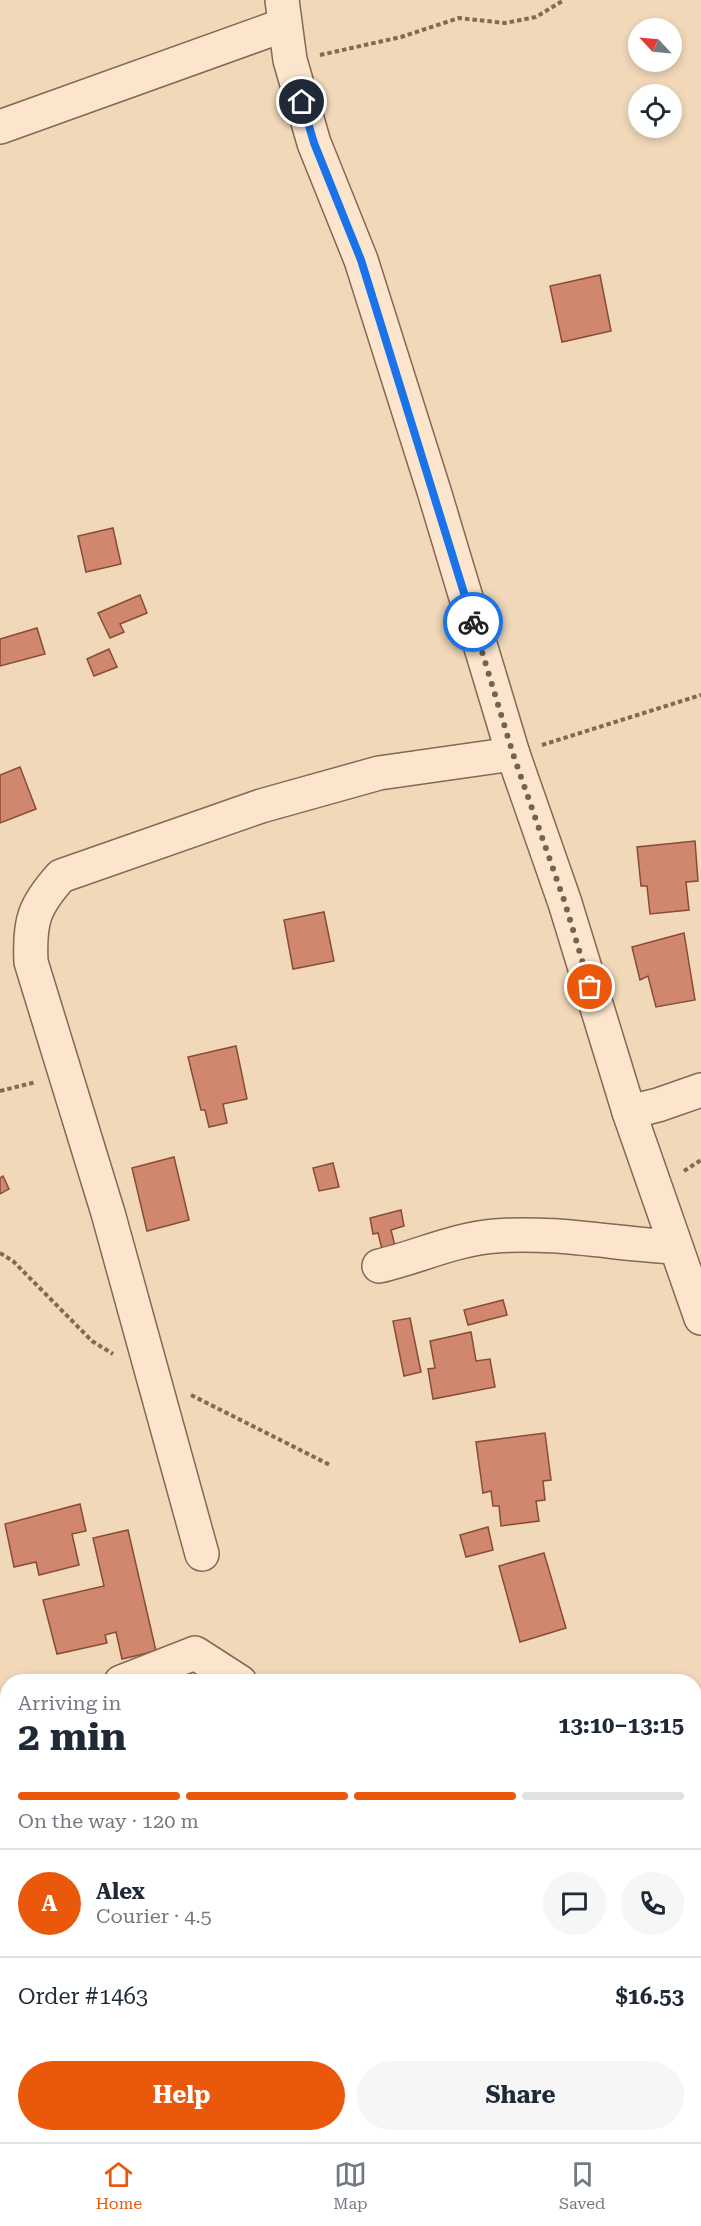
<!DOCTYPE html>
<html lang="en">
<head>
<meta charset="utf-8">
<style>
  :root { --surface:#fff; --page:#f6f6f7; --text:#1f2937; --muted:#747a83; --line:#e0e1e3; --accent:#ea580c }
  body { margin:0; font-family:"Roboto Serif",serif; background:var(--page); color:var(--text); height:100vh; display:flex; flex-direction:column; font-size:22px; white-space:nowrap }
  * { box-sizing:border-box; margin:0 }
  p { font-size:20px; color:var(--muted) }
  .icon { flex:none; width:33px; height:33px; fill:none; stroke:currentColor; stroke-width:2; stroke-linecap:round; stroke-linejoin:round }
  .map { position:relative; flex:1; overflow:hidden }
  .side { position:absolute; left:0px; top:1674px; width:702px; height:468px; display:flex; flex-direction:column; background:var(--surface); border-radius:24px 24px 0 0; box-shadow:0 3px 9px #0003 }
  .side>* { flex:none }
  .needle { width:39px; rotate:296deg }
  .controls { position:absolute; left:628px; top:18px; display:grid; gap:12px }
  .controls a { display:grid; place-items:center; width:54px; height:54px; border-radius:50%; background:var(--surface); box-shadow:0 3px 9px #0003; font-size:30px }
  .pin { position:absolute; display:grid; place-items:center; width:51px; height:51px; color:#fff; margin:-26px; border:3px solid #fff; border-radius:50%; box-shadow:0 2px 6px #0007 }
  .courier { position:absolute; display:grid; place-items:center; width:60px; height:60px; margin:-30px; border:4px solid #1a73e8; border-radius:50%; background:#fff; color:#222; box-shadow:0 2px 8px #0007 }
  .headline em { font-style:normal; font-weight:700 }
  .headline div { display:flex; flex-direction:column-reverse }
  .headline { display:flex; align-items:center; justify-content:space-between; height:102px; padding:0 18px }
  h1 { font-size:39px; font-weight:700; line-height:45px }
  .bar { display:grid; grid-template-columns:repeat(4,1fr); gap:9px 6px; align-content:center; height:72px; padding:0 18px }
  .bar i { height:8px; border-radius:4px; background:var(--line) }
  .bar .selected { background:var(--accent) }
  .bar p { grid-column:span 4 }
  .line { display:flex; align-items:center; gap:15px; padding:0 18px; border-top:2px solid var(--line) }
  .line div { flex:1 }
  .round { display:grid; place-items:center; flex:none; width:63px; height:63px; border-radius:32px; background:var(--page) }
  .primary-button { display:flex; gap:12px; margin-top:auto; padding:12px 18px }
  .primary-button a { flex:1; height:69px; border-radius:36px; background:var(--accent); color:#fff; font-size:24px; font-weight:700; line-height:69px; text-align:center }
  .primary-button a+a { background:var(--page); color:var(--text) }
  .menu { display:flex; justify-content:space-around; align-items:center; height:84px; border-top:2px solid var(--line); background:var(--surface); font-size:16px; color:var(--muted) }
  .menu a { display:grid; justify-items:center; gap:3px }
  .menu .selected { color:var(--accent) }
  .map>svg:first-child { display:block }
  .building { fill:#d1876d; stroke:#874c38; stroke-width:1.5 }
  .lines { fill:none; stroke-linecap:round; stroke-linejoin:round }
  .street-casing { stroke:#876753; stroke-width:36 }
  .path { stroke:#876753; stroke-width:4; stroke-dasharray:4.5 3; stroke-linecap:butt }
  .street { stroke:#fbe6cd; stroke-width:33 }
  .done { stroke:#766251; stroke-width:6; stroke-dasharray:0 10.8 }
  .route { stroke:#1a73e8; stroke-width:8 }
</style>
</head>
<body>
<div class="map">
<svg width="701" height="2142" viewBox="0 0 701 2142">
  <rect width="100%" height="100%" fill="#f0d8b9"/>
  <g class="building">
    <polygon points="600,275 611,331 562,342 550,286"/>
    <polygon points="113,528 121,564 86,572 78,536"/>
    <polygon points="140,595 147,613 120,624 124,632 110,638 98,613"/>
    <polygon points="37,628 45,654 0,666 0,639"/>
    <polygon points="109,649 117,667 94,676 87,659"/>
    <polygon points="20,767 36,809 0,823 0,775"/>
    <polygon points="695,841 698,881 686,882 689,910 650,914 647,886 641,886 637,847"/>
    <polygon points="324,912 334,961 293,969 284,920"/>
    <polygon points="684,933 695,1000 656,1007 648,976 640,980 632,947"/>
    <polygon points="236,1046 247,1099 223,1104 227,1123 209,1127 205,1110 201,1110 188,1057"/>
    <polygon points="174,1157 189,1220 147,1231 132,1168"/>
    <polygon points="333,1163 339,1187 319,1191 313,1168"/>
    <polygon points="3,1176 9,1189 0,1194 0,1178"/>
    <polygon points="401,1210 404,1226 391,1230 395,1246 382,1249 378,1233 373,1234 370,1218"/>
    <polygon points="503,1300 507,1315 468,1325 464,1310"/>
    <polygon points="410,1318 421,1372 404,1376 393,1321"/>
    <polygon points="471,1332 476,1361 490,1359 495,1387 433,1399 428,1369 435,1368 430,1341"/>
    <polygon points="545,1433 551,1480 543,1481 545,1500 536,1501 539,1521 501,1526 499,1506 493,1506 491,1491 483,1493 476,1442"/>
    <polygon points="80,1504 86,1531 72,1534 79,1565 39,1575 36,1562 14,1567 5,1524"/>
    <polygon points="488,1527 493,1550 466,1557 460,1535"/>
    <polygon points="128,1530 156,1651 122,1659 116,1632 105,1635 107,1643 57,1654 43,1600 104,1586 93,1538"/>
    <polygon points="544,1553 566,1628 520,1642 499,1566"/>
    <polygon points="631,2134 644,2134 646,2142 606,2142"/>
  </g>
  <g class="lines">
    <defs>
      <g id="street">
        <polyline points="282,0 290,60 314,143 361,260 434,491 513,754 565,903 629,1112 701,1318"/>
        <polyline points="0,127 284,25"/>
        <polyline points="629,1112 658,1105 701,1090"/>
        <path d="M379,1266C418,1257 455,1239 495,1236C555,1231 615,1244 675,1247"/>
        <path d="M202,1554L108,1213L31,962C29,921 34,906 61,876L261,806L379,773L513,754"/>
        <polyline points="121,1682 195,1653 240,1682"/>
        <polyline points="0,1730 8,1727"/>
        <polyline points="694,1974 701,1972"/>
        <polyline points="330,2134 331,2142"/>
      </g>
    </defs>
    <use href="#street" class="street-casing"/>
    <g class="path">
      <polyline points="320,55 401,37 459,18 505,23 536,17 564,0"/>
      <polyline points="542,745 701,695"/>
      <polyline points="0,1091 36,1082"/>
      <polyline points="684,1171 701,1160"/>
      <polyline points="0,1253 13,1261 92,1341 113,1354"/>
      <polyline points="191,1395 330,1465"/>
      <polyline points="694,2038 701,2014"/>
      <polyline points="0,2068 8,2066"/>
      <polyline points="681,2142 682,2134"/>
    </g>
    <use href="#street" class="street"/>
  </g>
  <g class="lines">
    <polyline class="done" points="473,622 513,754 565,903 590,987"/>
    <polyline class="route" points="302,102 314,143 361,260 473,622"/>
  </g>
</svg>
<div class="controls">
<a><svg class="needle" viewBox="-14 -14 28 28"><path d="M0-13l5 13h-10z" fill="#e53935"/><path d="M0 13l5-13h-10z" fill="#747a83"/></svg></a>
<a><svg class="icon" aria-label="locate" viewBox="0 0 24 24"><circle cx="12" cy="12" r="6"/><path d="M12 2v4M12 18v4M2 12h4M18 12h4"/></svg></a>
</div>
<div class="pin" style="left:590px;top:987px;background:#ea580c"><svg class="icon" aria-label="bag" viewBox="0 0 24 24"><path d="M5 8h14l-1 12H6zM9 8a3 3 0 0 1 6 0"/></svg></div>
<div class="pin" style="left:302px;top:102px;background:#1f2937"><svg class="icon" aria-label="home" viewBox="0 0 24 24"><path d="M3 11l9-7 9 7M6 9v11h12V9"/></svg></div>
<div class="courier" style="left:473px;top:622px"><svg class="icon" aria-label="bike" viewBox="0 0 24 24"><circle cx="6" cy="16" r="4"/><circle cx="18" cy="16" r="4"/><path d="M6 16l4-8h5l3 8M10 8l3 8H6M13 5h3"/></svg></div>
<section class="side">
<div class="headline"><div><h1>2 min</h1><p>Arriving in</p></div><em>13:10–13:15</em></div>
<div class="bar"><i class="selected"></i><i class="selected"></i><i class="selected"></i><i></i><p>On the way · 120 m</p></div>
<div class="line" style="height:108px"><b class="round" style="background:var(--accent);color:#fff">A</b><div><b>Alex</b><p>Courier · 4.5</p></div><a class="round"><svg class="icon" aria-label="chat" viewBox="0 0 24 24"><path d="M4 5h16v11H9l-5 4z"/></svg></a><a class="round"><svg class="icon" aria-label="phone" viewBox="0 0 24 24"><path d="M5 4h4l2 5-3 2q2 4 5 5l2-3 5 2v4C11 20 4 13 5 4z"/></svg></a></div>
<div class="line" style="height:78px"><div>Order #1463</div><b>$16.53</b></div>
<div class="primary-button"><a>Help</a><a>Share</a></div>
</section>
</div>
<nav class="menu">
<a class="selected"><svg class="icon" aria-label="home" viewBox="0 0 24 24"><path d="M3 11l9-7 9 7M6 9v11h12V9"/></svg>Home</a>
<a><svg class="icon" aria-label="map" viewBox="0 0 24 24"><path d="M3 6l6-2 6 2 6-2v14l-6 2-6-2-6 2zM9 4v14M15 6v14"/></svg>Map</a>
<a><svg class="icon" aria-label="saved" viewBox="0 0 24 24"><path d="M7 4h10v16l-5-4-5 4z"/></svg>Saved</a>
</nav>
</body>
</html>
